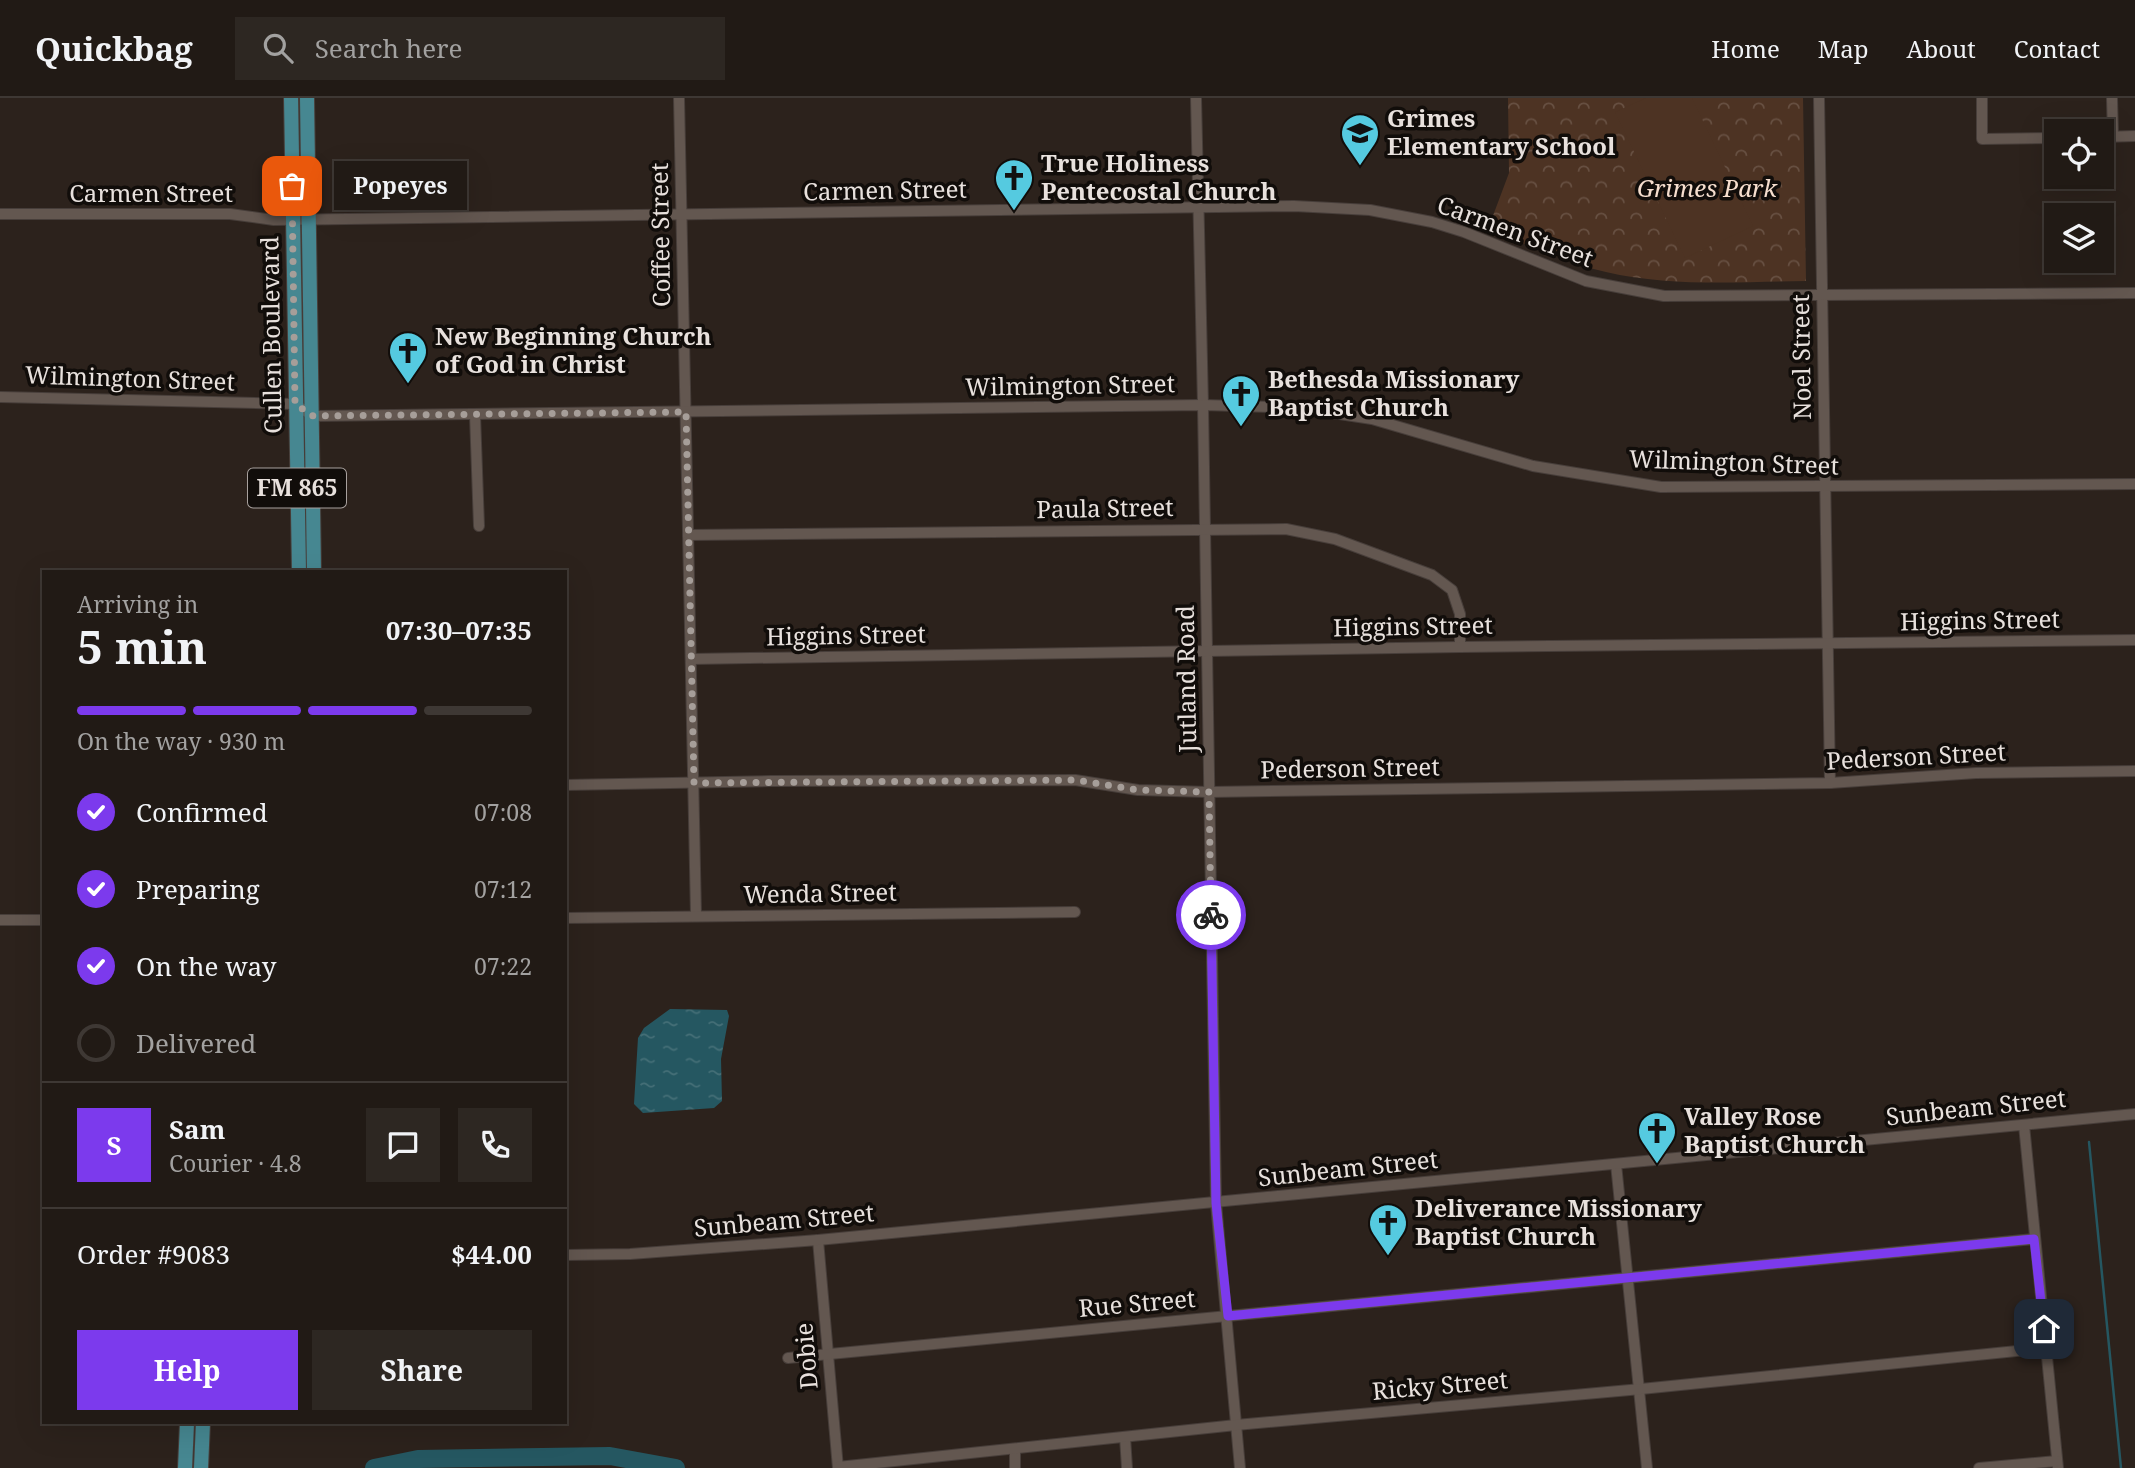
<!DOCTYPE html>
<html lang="en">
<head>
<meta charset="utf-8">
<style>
  :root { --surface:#211a15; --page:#2d2722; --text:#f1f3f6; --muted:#a2a1a0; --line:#3e3834; --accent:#7c3aed }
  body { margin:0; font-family:"Noto Serif",serif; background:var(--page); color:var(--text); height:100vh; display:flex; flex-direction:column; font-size:26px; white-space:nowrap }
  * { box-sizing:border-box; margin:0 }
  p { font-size:23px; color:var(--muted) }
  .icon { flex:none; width:38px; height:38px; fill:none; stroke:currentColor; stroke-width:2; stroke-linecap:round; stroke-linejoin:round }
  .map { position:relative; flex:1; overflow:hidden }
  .details { position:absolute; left:42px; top:472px; width:525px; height:854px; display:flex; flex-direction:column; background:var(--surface); border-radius:0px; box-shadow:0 7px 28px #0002,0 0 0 2px var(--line) }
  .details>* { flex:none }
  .fabs { position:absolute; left:2044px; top:21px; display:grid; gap:14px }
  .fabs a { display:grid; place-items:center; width:70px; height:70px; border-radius:0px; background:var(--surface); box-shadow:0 7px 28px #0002,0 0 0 2px var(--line); font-size:35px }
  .pin { position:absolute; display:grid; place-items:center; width:60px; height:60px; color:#fff; margin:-30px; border-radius:14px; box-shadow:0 4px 10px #0006 }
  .courier { position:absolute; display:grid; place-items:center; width:70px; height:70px; margin:-35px; border:5px solid #7c3aed; border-radius:50%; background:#fff; color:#222; box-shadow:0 2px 9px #0007 }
  .bubble { position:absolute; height:49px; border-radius:0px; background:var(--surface); box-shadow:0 7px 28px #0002,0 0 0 2px var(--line); font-size:23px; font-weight:700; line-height:49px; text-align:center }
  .summary em { font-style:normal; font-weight:700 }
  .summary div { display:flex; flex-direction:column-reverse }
  .summary { display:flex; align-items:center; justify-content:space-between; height:119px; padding:0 35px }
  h1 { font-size:46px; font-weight:700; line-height:52px }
  .bar { display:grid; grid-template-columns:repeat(4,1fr); gap:10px 7px; align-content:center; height:84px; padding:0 35px }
  .bar i { height:9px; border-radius:5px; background:var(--line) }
  .bar .current { background:var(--accent) }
  .bar p { grid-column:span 4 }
  .line { display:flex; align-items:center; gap:18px; padding:0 35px; border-top:2px solid var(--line) }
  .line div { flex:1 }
  .round { display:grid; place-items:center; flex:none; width:74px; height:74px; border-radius:0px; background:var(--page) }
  ol { padding:0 35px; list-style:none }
  li { display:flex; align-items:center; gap:21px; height:77px }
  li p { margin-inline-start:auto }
  li .icon { padding:7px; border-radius:50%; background:var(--accent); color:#fff; stroke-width:4 }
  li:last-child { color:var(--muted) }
  li i { width:38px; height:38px; border:4px solid var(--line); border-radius:50% }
  .action { display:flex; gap:14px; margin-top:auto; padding:14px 35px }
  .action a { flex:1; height:80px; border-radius:0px; background:var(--accent); color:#fff; font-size:28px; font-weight:700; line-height:80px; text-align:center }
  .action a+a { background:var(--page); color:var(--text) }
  header { display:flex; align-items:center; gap:42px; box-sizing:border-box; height:98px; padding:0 35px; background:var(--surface); border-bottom:2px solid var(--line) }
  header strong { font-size:33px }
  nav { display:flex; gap:38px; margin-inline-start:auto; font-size:24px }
  .search { width:490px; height:63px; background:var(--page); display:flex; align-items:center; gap:18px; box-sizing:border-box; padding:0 24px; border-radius:0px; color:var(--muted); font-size:26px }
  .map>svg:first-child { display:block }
  .park { fill:url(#park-crowns) }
  .pitch { fill:#4d3323 }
  .water { fill:url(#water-ripples) }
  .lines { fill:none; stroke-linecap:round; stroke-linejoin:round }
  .stream { stroke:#255761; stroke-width:2.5 }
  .river { stroke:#255761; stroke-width:18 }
  .minor-casing { stroke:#473e3a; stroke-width:12 }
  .major-casing { stroke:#473e3a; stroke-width:16 }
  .minor { stroke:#635750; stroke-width:10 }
  .major { stroke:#468791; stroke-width:14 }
  .done { stroke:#a69e99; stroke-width:7; stroke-dasharray:0 12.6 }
  .route { stroke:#7c3aed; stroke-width:9 }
  .labels { text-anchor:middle; stroke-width:7; stroke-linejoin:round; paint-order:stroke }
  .shield { fill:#110d0a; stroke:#a8a19e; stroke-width:2 }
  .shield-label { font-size:23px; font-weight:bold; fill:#e8e1dd }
  .poi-label { font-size:24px; font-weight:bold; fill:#e8e1dd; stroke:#110d0a; text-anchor:start }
  .park-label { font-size:24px; font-style:italic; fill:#f6dece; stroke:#110d0a }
  .street-label { font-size:24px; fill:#e8e1dd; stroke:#110d0a }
</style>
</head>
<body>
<header>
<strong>Quickbag</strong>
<div class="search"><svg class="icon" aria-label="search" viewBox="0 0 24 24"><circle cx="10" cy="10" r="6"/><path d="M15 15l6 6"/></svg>Search here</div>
<nav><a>Home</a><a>Map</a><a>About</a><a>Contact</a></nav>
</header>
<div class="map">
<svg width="2135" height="1370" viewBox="0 0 2135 1370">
  <defs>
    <pattern id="park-crowns" width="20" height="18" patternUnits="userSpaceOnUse" patternTransform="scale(1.75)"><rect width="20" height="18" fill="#4d3323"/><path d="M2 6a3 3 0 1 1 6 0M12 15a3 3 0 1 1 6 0" fill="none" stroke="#675042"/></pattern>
    <pattern id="water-ripples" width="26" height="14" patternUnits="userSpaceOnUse" patternTransform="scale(1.75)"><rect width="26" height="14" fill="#255761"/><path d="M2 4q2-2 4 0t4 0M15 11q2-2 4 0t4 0" fill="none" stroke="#456f77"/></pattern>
  </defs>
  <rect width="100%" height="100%" fill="#2c221c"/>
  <path class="park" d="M1508,0H1803L1806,183C1740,184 1670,189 1606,174C1566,165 1527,146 1488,131L1509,75Z"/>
  <polygon class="pitch" points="1646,0 1692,0 1753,128 1685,160 1615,14"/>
  <polygon class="water" points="670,911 727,912 729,918 721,961 722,1003 714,1010 643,1015 634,1006 638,940 644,930"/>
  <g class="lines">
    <polyline class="stream" points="2089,1044 2121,1370"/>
    <polyline class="river" points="374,1370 418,1361 610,1358 676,1370"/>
    <defs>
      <g id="minor">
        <polyline points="679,0 696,818"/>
        <polyline points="1196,0 1203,307 1216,1105 1240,1370"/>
        <polyline points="1819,0 1830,685"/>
        <polyline points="1982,0 1982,41 2056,40"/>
        <polyline points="2112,0 2113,39"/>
        <polyline points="2102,39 2135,38"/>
        <polyline points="0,116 230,116 274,122 1294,108 1370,112 1432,124 1464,134 1586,183 1664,198 2135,195"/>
        <polyline points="0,299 295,306 313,318 1203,307 1301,310 1372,321 1533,368 1661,389 2135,386"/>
        <polyline points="475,317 479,428"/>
        <polyline points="688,437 1286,431 1335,441 1432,477 1452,492 1460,516 1460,549"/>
        <polyline points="691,561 1460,549 2135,542"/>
        <polyline points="565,687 771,683 1075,682 1138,692 1209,694 1830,685 1976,675 2135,673"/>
        <polyline points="565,820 1075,814"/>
        <polyline points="0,822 44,822"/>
        <polyline points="2024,1027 2058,1370"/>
        <polyline points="1616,1066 1647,1370"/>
        <polyline points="818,1142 838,1370"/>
        <polyline points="565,1157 630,1156 818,1142 2135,1016"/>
        <polyline points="788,1260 2034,1141"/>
        <polyline points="1125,1339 1127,1370"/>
        <polyline points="1015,1351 1015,1370"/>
        <polyline points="838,1369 1236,1327 1641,1291 2046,1250"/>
        <polyline points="1979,1370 2057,1363"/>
      </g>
      <g id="major">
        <polyline points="291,0 299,474"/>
        <polyline points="307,0 314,474"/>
        <polyline points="185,1370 187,1325"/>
        <polyline points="201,1370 203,1325"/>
      </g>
    </defs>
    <use href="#minor" class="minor-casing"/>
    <use href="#major" class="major-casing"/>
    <use href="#minor" class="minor"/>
    <use href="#major" class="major"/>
  </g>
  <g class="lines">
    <polyline class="done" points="292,88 295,306 313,318 686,314 694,685 1075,682 1138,692 1209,694 1211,817"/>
    <polyline class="route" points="1211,817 1216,1105 1228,1218 2034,1141 2044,1231"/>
  </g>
  <defs>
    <symbol id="school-pin" viewBox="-11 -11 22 30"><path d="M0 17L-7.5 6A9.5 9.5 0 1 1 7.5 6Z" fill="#55cae0" stroke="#110d0a"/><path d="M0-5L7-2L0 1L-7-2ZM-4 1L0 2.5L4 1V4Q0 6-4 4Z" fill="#111"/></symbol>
    <symbol id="church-pin" viewBox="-11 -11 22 30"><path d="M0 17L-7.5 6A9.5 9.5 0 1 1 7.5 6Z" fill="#55cae0" stroke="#110d0a"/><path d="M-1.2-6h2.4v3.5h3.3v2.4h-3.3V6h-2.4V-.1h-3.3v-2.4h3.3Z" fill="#111"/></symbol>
  </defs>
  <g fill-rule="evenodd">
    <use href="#school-pin" x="1338" y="13" width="44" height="60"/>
    <use href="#church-pin" x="992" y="58" width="44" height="60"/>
    <use href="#church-pin" x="386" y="231" width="44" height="60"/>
    <use href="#church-pin" x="1219" y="274" width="44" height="60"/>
    <use href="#church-pin" x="1635" y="1011" width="44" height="60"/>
    <use href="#church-pin" x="1366" y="1103" width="44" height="60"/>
  </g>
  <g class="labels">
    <rect class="shield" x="248" y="370.5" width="98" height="39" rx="5"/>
    <g class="shield-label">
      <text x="297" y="398">FM 865</text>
    </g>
    <g class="poi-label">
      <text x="1387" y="29">Grimes<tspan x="1387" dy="28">Elementary School</tspan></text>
      <text x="1041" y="74">True Holiness<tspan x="1041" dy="28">Pentecostal Church</tspan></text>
      <text x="435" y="247">New Beginning Church<tspan x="435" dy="28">of God in Christ</tspan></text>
      <text x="1268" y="290">Bethesda Missionary<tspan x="1268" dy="28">Baptist Church</tspan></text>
      <text x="1684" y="1027">Valley Rose<tspan x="1684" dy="28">Baptist Church</tspan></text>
      <text x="1415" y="1119">Deliverance Missionary<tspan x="1415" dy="28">Baptist Church</tspan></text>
    </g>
    <g class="park-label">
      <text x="1707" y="99">Grimes Park</text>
    </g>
    <g class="street-label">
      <text transform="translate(885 93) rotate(-1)" y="8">Carmen Street</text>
      <text x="151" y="104">Carmen Street</text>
      <text transform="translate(1515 134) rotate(20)" y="8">Carmen Street</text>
      <text transform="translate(661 137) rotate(-91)" y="8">Coffee Street</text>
      <text transform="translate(272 237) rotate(-91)" y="8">Cullen Boulevard</text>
      <text transform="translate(1802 259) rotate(-91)" y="8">Noel Street</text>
      <text transform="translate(130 281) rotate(2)" y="8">Wilmington Street</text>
      <text transform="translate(1070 288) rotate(-1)" y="8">Wilmington Street</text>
      <text transform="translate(1734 365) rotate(2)" y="8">Wilmington Street</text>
      <text transform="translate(1105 411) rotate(-1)" y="8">Paula Street</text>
      <text transform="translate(1980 523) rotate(-1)" y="8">Higgins Street</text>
      <text transform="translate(1413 529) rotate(-1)" y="8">Higgins Street</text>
      <text transform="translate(846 538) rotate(-1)" y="8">Higgins Street</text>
      <text transform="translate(1187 581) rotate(-91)" y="8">Jutland Road</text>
      <text transform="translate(1916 659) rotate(-3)" y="8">Pederson Street</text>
      <text transform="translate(1350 671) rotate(-1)" y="8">Pederson Street</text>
      <text transform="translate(820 796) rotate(-1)" y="8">Wenda Street</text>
      <text transform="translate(1976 1010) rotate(-6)" y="8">Sunbeam Street</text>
      <text transform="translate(1348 1071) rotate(-6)" y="8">Sunbeam Street</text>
      <text transform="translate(784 1123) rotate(-5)" y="8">Sunbeam Street</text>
      <text transform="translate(1137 1206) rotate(-5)" y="8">Rue Street</text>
      <text transform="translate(807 1258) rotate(-95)" y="8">Dobie</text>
      <text transform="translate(1440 1288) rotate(-5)" y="8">Ricky Street</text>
    </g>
  </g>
</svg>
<div class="fabs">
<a><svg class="icon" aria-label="locate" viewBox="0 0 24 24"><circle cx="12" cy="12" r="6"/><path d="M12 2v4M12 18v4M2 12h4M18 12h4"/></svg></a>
<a><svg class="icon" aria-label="layers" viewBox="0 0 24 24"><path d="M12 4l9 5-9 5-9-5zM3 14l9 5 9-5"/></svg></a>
</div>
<div class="pin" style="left:292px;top:88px;background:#ea580c"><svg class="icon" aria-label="bag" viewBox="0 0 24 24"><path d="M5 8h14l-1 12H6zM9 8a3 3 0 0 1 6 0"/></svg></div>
<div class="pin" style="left:2044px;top:1231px;background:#1f2937"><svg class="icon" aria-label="home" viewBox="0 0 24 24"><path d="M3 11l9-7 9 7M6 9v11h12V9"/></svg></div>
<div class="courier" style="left:1211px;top:817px"><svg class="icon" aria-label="bike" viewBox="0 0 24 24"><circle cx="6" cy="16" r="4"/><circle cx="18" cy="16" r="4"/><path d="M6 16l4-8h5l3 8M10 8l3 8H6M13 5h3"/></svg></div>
<div class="bubble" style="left:334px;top:63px;width:133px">Popeyes</div>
<section class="details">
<div class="summary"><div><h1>5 min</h1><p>Arriving in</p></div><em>07:30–07:35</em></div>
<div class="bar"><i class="current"></i><i class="current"></i><i class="current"></i><i></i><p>On the way · 930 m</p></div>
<ol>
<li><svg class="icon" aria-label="check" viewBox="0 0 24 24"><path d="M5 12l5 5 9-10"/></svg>Confirmed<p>07:08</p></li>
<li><svg class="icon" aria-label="check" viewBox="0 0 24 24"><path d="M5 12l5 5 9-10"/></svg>Preparing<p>07:12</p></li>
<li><svg class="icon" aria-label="check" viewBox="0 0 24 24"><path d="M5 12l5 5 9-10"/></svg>On the way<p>07:22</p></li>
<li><i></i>Delivered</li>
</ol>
<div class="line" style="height:126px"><b class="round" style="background:var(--accent);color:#fff">S</b><div><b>Sam</b><p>Courier · 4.8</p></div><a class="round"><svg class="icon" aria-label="chat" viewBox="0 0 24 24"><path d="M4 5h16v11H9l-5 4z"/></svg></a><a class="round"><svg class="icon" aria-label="phone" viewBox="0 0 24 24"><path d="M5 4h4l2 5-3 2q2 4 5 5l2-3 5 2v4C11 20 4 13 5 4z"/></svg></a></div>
<div class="line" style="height:91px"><div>Order #9083</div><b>$44.00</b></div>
<div class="action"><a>Help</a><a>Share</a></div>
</section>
</div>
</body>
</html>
